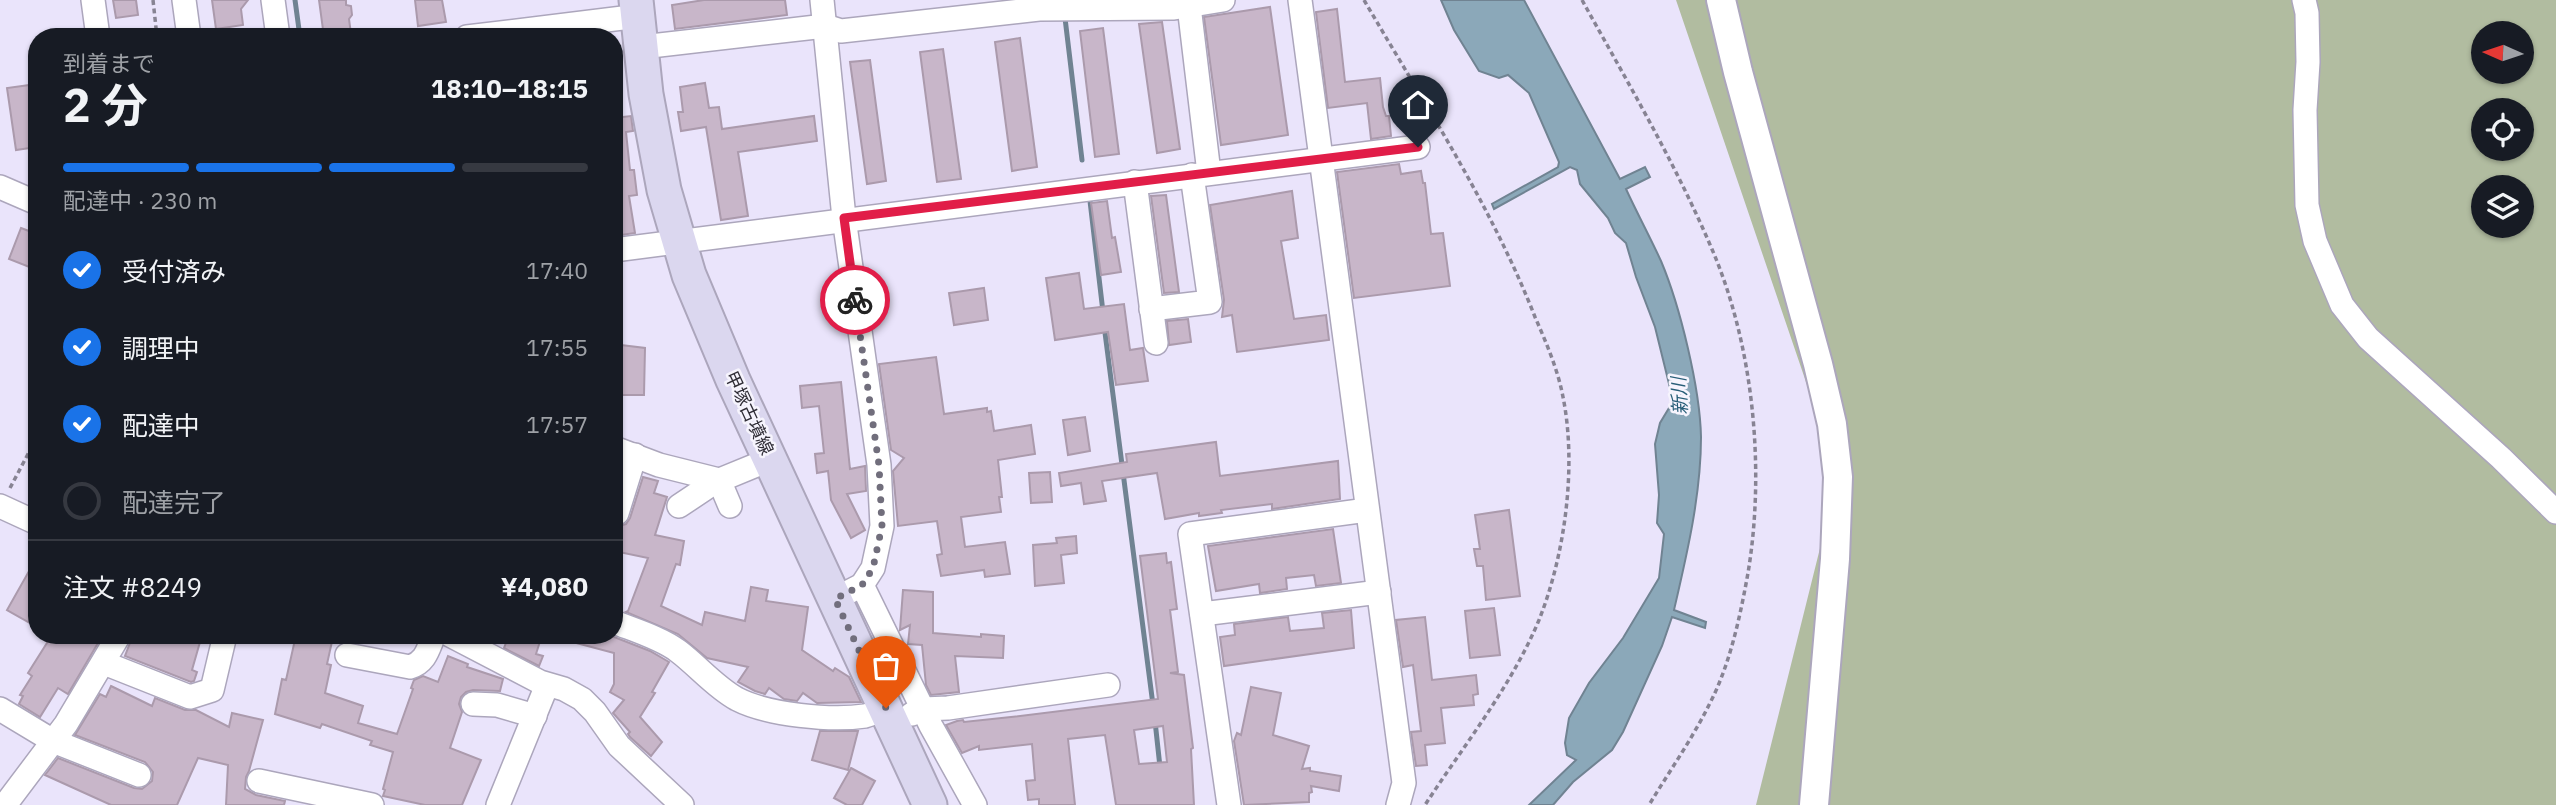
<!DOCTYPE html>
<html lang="ja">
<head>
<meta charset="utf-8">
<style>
  :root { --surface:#171b24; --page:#242831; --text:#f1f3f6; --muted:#9ea1a6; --line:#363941; --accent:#1a73e8 }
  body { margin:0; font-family:"IBM Plex Sans","Noto Sans JP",sans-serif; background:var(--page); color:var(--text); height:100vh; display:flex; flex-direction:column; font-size:26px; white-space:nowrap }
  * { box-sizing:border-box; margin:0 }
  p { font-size:23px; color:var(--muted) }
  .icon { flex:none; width:38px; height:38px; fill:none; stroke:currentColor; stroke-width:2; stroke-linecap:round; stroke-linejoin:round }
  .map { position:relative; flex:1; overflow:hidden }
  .details { position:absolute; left:28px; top:28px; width:595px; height:616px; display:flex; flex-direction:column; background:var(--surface); border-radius:28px; box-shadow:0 2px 5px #0004 }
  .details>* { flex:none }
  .needle { width:46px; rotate:273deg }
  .fabs { position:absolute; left:2471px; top:21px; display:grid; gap:14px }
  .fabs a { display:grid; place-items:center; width:63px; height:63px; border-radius:50%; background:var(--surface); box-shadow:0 2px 5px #0004; font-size:35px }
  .pin { position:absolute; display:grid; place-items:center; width:60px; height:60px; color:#fff; margin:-72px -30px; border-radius:50% 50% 50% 0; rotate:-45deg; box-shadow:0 0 7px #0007 }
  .pin .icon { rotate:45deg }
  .courier { position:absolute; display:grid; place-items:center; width:70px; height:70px; margin:-35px; border:5px solid #e11d48; border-radius:50%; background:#fff; color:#222; box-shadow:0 2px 9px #0007 }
  .headline em { font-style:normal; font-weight:700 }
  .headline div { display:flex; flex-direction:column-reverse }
  .headline { display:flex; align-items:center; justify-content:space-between; height:119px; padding:0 35px }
  h1 { font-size:46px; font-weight:700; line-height:52px }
  .bar { display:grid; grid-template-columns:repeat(4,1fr); gap:10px 7px; align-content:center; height:84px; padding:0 35px }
  .bar i { height:9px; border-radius:5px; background:var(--line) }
  .bar .selected { background:var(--accent) }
  .bar p { grid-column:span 4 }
  .line { display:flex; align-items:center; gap:18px; padding:0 35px; border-top:2px solid var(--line) }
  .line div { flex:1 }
  ol { padding:0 35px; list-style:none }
  li { display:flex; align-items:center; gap:21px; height:77px }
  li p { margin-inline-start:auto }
  li .icon { padding:7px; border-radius:50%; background:var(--accent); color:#fff; stroke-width:4 }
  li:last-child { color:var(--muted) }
  li i { width:38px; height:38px; border:4px solid var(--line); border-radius:50% }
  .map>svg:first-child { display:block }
  .forest { fill:#b1bca0; fill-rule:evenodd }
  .water { fill:#8ba8b9; stroke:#708392; stroke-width:2 }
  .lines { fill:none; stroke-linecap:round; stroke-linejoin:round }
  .stream { stroke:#708392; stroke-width:5 }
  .building { fill:#c8b6c9; stroke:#ab9aac; stroke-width:2; fill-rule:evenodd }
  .minor-casing { stroke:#aca6bc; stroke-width:26 }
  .tertiary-casing { stroke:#aca6bc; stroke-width:32 }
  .secondary-casing { stroke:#aca6bc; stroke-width:37 }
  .path { stroke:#878393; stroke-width:3.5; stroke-dasharray:5 3.5; stroke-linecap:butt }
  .minor { stroke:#fff; stroke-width:23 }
  .tertiary { stroke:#fff; stroke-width:28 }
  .secondary { stroke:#dbd7ef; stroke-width:33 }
  .done { stroke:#716e7c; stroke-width:7; stroke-dasharray:0 12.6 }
  .route { stroke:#e11d48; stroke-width:9 }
  .labels { text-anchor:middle; stroke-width:5; stroke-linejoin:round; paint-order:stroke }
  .street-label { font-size:18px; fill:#302e37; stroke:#f6f4fd }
  .water-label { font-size:19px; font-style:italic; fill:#285e78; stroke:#f6f4fd }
</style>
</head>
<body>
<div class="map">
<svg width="2556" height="805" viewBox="0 0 2556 805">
  <rect width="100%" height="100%" fill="#eae4fb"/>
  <path class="forest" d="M1676,0H2556V805H1756L1838,476ZM2483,33H2522V72H2483ZM2483,110H2522V149H2483ZM2483,187H2522V226H2483Z"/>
  <path class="water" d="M1441,0H1524L1620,179L1645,167L1650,177L1626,189C1637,213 1650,237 1661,261C1680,306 1700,388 1701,437C1701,495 1687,554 1674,610L1706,622L1705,628L1672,617L1662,646L1623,732L1612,750L1573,782L1553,805H1529L1576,760L1567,755L1565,743L1569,718L1589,683L1623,638L1659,578L1664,534L1657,523L1659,495L1655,444L1660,423L1672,403V396L1655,327L1636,277L1626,243L1615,233L1608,218L1580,184L1577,170L1570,167L1494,209L1492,204L1558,167L1559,162L1529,93L1508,75L1499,78L1479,71L1454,30Z"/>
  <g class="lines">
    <g class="stream">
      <polyline points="295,0 300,37"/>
      <polyline points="1065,18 1082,160"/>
      <polyline points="1090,201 1103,312"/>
      <polyline points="1104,325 1153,705"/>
      <polyline points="1155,721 1160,767"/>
    </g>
  </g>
  <g class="building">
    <polygon points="113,0 136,0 138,15 116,18"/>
    <polygon points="212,0 248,0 241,9 243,25 216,29"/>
    <polygon points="319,0 346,0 346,5 351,6 352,15 349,19 351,34 324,37"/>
    <polygon points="415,0 442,0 446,22 418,26"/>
    <polygon points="704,0 785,0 787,15 675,29 672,5"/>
    <polygon points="1270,7 1288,135 1221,145 1204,17"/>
    <polygon points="1337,9 1345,82 1380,78 1383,107 1386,116 1389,116 1391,136 1371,139 1367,103 1328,108 1316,12"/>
    <polygon points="1162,22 1180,149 1157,153 1139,24"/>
    <polygon points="1103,28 1119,154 1095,157 1080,31"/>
    <polygon points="1020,38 1037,167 1012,171 995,42"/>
    <polygon points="943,49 961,179 937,182 920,52"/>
    <polygon points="870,60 886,181 867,184 850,62"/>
    <polygon points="705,83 709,108 719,107 722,129 814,116 817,141 738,152 748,216 721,220 706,127 681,131 678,112 683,112 680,87"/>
    <polygon points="37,84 37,147 16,150 7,88"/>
    <polygon points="631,116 633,131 626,132 630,170 634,170 637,195 629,196 635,233 614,236 614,118"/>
    <polygon points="1399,164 1401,174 1421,171 1423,183 1425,183 1431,234 1443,233 1450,286 1354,298 1337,172"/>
    <polygon points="1292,191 1298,238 1281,241 1294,319 1326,315 1329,340 1237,352 1232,315 1222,317 1224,300 1210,205"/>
    <polygon points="1166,195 1179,292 1164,293 1151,196"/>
    <polygon points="1107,201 1112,238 1115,237 1121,272 1101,275 1091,203"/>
    <polygon points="21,228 37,234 37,270 9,259"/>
    <polygon points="1079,273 1084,309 1124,304 1130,350 1143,348 1148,381 1116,385 1108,332 1055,340 1046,278"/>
    <polygon points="984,288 988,320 954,325 949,293"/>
    <polygon points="1188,319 1191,342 1169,345 1167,321"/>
    <polygon points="621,345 645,348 644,395 617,395"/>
    <polygon points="936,357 944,414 987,408 987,412 991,411 994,431 1031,425 1035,454 998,460 1002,497 999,497 1001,512 961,517 965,547 1005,542 1010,574 985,577 984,570 941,576 937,555 942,554 937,521 898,526 893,471 904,458 891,450 879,364"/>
    <polygon points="841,382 850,469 865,466 866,491 847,494 865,530 851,538 831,500 828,471 817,473 815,454 824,453 819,406 802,408 800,386"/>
    <polygon points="1085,417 1090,451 1068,455 1063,420"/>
    <polygon points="1216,442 1220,476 1338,461 1340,499 1272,509 1272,504 1221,510 1222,513 1199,516 1199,513 1165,519 1157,473 1102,481 1106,501 1084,504 1081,483 1061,486 1059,473 1127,462 1126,454"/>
    <polygon points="1050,472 1052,502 1031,503 1029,473"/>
    <polygon points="643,477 658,481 654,493 667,497 655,535 684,541 680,565 676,564 661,606 702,625 705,612 745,621 751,587 768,590 766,601 808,607 802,650 833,671 835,668 849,677 861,702 817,703 803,693 797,701 784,699 769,688 765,694 755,691 738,682 748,667 707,658 678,634 626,612 628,611 648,558 614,551 614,527 626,524 630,518"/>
    <polygon points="1509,510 1520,596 1486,600 1483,566 1477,566 1474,549 1480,549 1475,515"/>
    <polygon points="1333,529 1341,583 1316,586 1314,575 1286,578 1287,589 1260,593 1259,584 1216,591 1208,546"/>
    <polygon points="1076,536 1077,553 1061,555 1064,583 1035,586 1033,545 1057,543 1056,538"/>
    <path d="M1166,553L1167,563L1171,562L1177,609L1170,610L1178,672L1170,673L1184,675L1193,748L1191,749L1194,805H1116L1105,735L1068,739L1075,805H1039V799L1028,800L1026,781L1035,780L1032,744L979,750V746L962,753L946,725L957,721L963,720L964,722L1011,717L1158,699L1140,556ZM1163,726L1167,762L1139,764L1134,730Z"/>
    <polygon points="37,557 37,627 7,610"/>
    <polygon points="903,590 933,592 933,633 981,637 981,634 1004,636 1003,658 955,656 959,692 931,695 926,685 922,645 908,644 910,625 900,630"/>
    <polygon points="1494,608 1500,655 1470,658 1465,611"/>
    <polygon points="1351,610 1354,648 1224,666 1220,637 1235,635 1234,624 1288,617 1290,631 1324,628 1322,613"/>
    <polygon points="1425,617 1432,680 1476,675 1478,694 1473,695 1474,705 1441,708 1445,743 1425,745 1427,765 1416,766 1411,732 1421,731 1413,665 1403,667 1396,620"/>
    <polygon points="52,635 87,635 98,643 68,694 58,688 40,717 19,704 23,696 20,695 32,676 28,673"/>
    <polygon points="133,635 162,635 176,641 178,635 202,635 192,670 197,672 194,681 191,682 125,656"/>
    <polygon points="296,635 333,637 327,664 331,665 325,693 363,706 358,723 397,734 413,689 411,688 414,680 423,676 438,682 448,656 468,664 467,667 503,679 500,691 473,690 466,692 461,697 459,704 462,712 450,748 481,760 462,805 425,805 383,796 385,790 383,789 393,752 370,745 372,741 322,724 320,728 275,714 282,679 286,680"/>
    <polygon points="509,635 542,635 536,654 543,656 539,666 504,648"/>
    <polygon points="566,635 609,635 650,651 669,662 652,692 655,693 640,717 662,742 651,756 630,737 628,734 630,732 613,713 624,700 610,692 614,684 614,653 565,640"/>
    <polygon points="111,686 152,706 155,698 185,710 196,710 229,727 232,713 263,720 249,771 246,777 245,789 256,795 285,801 284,805 226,805 228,765 198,758 177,805 111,805 45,775 58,758 134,788 142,789 152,781 153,772 145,762 75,735 100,694 106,697"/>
    <polygon points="1251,687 1281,693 1273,735 1309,746 1302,769 1310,768 1310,771 1341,776 1339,791 1311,786 1312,792 1309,793 1309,802 1244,805 1234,741 1237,733 1241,735"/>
    <polygon points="820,731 858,731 848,770 812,760"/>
    <polygon points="851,768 875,781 862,805 847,805 834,798"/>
  </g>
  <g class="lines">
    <defs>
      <g id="minor">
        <polyline points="93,0 98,37"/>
        <polyline points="184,0 189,37"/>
        <polyline points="273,0 278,37"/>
        <polyline points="822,0 844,218 879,465 882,526 873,568 862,585 835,599"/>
        <polyline points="1300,0 1404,783 1398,805"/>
        <polyline points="2304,0 2307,13 2308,62 2305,110 2307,205 2315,241 2342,305 2368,338 2501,458 2556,512"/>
        <polyline points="1189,6 1209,173"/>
        <polyline points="467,37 639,16"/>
        <polyline points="642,47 825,26 841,31 1039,9 1174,8 1223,0"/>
        <polyline points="1135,182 1156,343"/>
        <polyline points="0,187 37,203"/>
        <polyline points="614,250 1418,147"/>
        <polyline points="1151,309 1210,302 1192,175"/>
        <polyline points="614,448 659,465 719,480 730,506"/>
        <polyline points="0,506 37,523"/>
        <polyline points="679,506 715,482 771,459"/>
        <polyline points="617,513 635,455"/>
        <polyline points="862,585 931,726 975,805"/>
        <polyline points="1202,614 1379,592"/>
        <path d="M614,622C634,630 661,638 678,651C698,666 715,687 737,699C768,715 831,721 865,716C872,714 879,710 885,708"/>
        <polyline points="450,635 540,682 564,689 582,699 595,712 619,746 682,805"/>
        <path d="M347,655L410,667C426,662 428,649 434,635"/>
        <polyline points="104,663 190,697 212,690 225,635"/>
        <polyline points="473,704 497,705 535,716"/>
        <polyline points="0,709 53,741 139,775"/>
        <polyline points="912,714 923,709 948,708 1108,685"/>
        <polyline points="259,781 372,805"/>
        <polyline points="5,805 66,724 119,635"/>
        <polyline points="498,805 547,685"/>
        <polyline points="1229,805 1190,534 1367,510"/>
      </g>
      <polyline id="tertiary" points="1721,0 1738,72 1818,364 1832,424 1838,477 1835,559 1814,805"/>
      <polyline id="secondary" points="636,0 646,94 664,190 689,275 733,380 930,805"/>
    </defs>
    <use href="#minor" class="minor-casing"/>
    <use href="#tertiary" class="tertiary-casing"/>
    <use href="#secondary" class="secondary-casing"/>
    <g class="path">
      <polyline points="153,0 157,37"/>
      <path d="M1364,0C1424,103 1491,205 1535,317C1546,342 1558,370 1563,397C1577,466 1565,555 1539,620C1511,687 1464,745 1425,805"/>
      <path d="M1582,0C1628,83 1677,166 1714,254C1754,350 1765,471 1748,573C1740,617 1730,665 1709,705C1692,739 1669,772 1649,805"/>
      <polyline points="117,33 145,37"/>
      <polyline points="10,488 37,437"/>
    </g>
    <use href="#minor" class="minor"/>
    <use href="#tertiary" class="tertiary"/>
    <use href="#secondary" class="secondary"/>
  </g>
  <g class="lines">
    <polyline class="done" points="855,300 879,465 882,526 873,568 862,585 835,599 886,708"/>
    <polyline class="route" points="855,300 844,218 1418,147"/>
  </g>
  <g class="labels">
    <g class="street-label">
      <text transform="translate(749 413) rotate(65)" y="6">甲塚古墳線</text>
    </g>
    <g class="water-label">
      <text transform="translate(1679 396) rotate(-93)" y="7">新川</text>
    </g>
  </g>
</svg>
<div class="fabs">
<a><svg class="needle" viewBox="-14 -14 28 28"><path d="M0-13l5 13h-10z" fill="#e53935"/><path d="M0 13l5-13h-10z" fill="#9ea1a6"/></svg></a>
<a><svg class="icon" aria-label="locate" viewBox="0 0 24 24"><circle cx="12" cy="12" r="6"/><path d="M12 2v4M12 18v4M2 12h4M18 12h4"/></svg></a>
<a><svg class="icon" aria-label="layers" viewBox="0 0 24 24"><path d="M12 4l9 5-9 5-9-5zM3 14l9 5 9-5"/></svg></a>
</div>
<div class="pin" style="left:886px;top:708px;background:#ea580c"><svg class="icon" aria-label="bag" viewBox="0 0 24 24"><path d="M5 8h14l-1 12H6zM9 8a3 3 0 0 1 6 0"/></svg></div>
<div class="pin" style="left:1418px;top:147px;background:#1f2937"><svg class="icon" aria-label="home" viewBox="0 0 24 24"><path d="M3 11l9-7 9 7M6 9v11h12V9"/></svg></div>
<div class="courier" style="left:855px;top:300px"><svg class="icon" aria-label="bike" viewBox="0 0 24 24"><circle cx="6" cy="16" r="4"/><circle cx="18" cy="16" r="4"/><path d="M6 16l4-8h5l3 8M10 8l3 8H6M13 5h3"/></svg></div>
<section class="details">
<div class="headline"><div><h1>2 分</h1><p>到着まで</p></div><em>18:10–18:15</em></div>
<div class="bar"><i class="selected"></i><i class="selected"></i><i class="selected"></i><i></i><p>配達中 · 230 m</p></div>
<ol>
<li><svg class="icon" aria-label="check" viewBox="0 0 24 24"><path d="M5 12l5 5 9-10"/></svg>受付済み<p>17:40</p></li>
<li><svg class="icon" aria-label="check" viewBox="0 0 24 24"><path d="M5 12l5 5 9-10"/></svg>調理中<p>17:55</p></li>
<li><svg class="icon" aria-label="check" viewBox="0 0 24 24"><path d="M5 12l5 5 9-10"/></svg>配達中<p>17:57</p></li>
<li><i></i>配達完了</li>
</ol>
<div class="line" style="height:91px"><div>注文 #8249</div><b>¥4,080</b></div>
</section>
</div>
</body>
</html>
